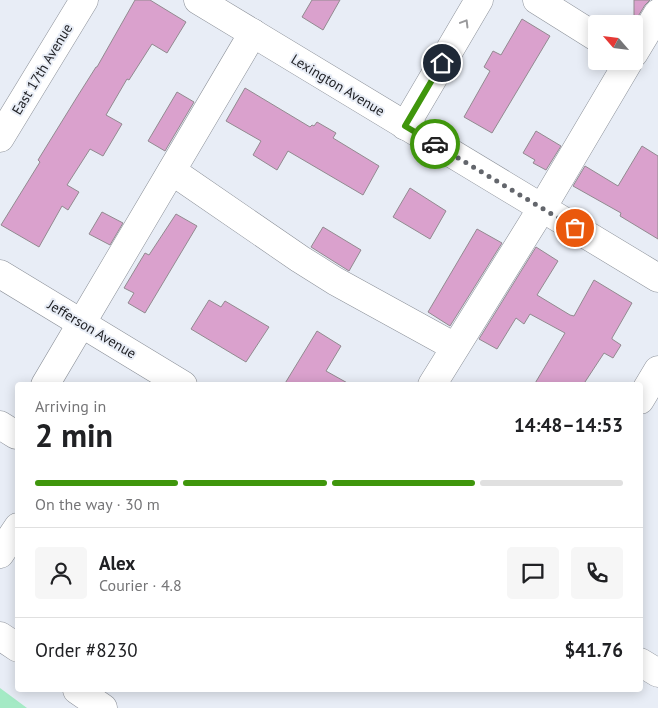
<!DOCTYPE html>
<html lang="en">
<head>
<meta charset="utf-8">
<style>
  :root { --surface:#fff; --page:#f6f6f6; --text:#202124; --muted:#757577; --line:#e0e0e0; --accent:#3f960c }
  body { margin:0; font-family:"PT Sans",sans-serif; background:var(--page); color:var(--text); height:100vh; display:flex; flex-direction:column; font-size:19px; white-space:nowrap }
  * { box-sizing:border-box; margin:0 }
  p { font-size:16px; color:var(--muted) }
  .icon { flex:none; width:28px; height:28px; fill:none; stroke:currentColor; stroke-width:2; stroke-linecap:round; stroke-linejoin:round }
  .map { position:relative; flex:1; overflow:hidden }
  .details { position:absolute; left:15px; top:382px; width:628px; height:310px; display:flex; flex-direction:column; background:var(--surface); border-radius:5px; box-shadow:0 2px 12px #0003 }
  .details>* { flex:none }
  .needle { width:32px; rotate:298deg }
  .controls { position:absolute; left:588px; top:15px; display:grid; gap:10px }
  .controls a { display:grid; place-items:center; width:55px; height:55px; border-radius:5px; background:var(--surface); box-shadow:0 2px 12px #0003; font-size:25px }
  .pin { position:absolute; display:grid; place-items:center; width:42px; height:42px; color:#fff; margin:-21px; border:2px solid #fff; border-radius:50%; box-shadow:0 1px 5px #0007 }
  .courier { position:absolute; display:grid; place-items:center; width:50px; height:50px; margin:-25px; border:4px solid #3f960c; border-radius:50%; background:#fff; color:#222; box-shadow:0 1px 6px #0007 }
  .headline em { font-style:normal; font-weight:700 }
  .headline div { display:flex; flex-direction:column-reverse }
  .headline { display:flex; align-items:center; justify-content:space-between; height:85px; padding:0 20px }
  h1 { font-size:32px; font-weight:700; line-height:38px }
  .bar { display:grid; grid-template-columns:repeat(4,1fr); gap:8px 5px; align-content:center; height:60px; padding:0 20px }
  .bar i { height:6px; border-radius:4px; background:var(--line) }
  .bar .selected { background:var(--accent) }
  .bar p { grid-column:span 4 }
  .line { display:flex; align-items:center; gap:12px; padding:0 20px; border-top:1px solid var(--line) }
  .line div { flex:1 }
  .round { display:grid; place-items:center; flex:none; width:52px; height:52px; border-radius:5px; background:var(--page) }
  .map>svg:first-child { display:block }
  .green { fill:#a4eac5 }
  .building { fill:#daa1cd; stroke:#928a90 }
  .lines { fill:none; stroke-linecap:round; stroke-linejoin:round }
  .minor-casing { stroke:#8c9199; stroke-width:29 }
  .minor { stroke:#fff; stroke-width:28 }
  .oneway { stroke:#99999b }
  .done { stroke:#63666c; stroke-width:5; stroke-dasharray:0 9 }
  .route { stroke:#3f960c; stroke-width:6 }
  .labels { text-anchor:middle; stroke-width:4; stroke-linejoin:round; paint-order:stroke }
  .street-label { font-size:14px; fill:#1c1d21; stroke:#e8edf6 }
</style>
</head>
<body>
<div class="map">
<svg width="658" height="708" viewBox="0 0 658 708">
  <rect width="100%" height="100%" fill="#e8edf6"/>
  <polygon class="green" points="0,688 27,708 0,708"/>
  <g class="building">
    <polygon points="135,0 150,0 186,22 167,53 152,44 129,80 127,79 106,115 122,124 103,156 90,149 67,185 79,192 68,210 62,206 39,247 1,225 40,162 38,160 77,97 96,67 97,67"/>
    <polygon points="312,0 340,0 323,30 302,17"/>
    <polygon points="634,0 650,0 645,5 634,23"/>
    <polygon points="522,19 550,36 492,133 464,117 490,71 484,67 493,51 501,55"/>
    <polygon points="245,88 310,127 312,125 314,126 317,122 336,133 333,138 379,166 363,195 288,151 277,170 253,155 261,141 226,121"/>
    <polygon points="177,92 194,102 165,151 148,141"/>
    <polygon points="536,131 561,146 546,170 533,163 535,160 523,153"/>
    <polygon points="642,146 658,156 658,239 620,216 621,213 573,186 585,166 618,186"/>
    <polygon points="410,188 446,211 430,239 393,217"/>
    <polygon points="102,212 123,223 110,245 89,234"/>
    <polygon points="176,214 197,226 145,313 128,303 134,293 124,288 145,253 149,255"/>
    <polygon points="323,227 361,250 349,271 311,247"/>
    <polygon points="477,229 502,243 450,326 428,312"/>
    <polygon points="536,247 558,261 537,295 570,315 574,316 594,280 632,303 612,338 612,339 621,345 613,358 604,353 583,385 534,385 565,333 530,314 524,324 516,318 497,349 479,339"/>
    <polygon points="209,300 221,307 225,301 269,327 246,362 191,329"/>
    <polygon points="317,331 341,346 326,371 351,385 284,385"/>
  </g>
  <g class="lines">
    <defs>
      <g id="minor">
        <polyline points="198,0 658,278"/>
        <polyline points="537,0 596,37"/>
        <polyline points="634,53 658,13"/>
        <polyline points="405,126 479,0"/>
        <polyline points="0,138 84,0"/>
        <polyline points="172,171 300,259 335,281 455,347"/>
        <polyline points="0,274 183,385"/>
        <polyline points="45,385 253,33"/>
        <polyline points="432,385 542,208 629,61"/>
        <polyline points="640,400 658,370"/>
        <polyline points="0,425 16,435 18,432"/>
        <polyline points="0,554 18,527"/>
        <polyline points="0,636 18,648"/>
        <polyline points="640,662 658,673"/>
        <polyline points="77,690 103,708"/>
      </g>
    </defs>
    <use href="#minor" class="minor-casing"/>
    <use href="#minor" class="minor"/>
  </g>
  <defs><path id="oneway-chevron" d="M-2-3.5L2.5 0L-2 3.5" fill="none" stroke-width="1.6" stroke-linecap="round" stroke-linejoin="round" transform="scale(1.25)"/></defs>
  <use class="oneway" href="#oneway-chevron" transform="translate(465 23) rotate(-59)"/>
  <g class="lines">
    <polyline class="done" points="435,144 575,228"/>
    <polyline class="route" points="435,144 405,126 442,63"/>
  </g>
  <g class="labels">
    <g class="street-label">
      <text transform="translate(42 69) rotate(-59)" y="5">East 17th Avenue</text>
      <text transform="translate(338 85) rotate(31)" y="5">Lexington Avenue</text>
      <text transform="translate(92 329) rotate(31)" y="5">Jefferson Avenue</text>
    </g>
  </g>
</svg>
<div class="controls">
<a><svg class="needle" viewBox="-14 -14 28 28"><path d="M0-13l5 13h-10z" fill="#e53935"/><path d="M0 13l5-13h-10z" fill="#757577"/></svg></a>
</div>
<div class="pin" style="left:575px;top:228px;background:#ea580c"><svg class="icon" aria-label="bag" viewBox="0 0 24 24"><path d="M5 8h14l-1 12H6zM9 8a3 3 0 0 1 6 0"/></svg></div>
<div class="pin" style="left:442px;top:63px;background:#1f2937"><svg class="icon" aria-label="home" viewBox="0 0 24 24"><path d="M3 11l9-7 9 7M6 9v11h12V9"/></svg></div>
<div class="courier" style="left:435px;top:144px"><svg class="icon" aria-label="car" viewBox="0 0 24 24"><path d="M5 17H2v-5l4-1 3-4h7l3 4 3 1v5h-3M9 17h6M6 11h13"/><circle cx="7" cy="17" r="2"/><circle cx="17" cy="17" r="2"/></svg></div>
<section class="details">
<div class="headline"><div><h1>2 min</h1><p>Arriving in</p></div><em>14:48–14:53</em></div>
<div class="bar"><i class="selected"></i><i class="selected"></i><i class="selected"></i><i></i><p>On the way · 30 m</p></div>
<div class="line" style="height:90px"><a class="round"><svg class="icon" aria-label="person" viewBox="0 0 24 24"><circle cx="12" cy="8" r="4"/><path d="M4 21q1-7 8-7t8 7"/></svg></a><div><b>Alex</b><p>Courier · 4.8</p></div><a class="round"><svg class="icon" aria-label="chat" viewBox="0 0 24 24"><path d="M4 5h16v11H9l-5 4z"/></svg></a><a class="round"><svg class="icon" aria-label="phone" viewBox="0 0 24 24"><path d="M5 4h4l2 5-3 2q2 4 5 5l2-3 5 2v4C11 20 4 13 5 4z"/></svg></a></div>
<div class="line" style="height:65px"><div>Order #8230</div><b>$41.76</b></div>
</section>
</div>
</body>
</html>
